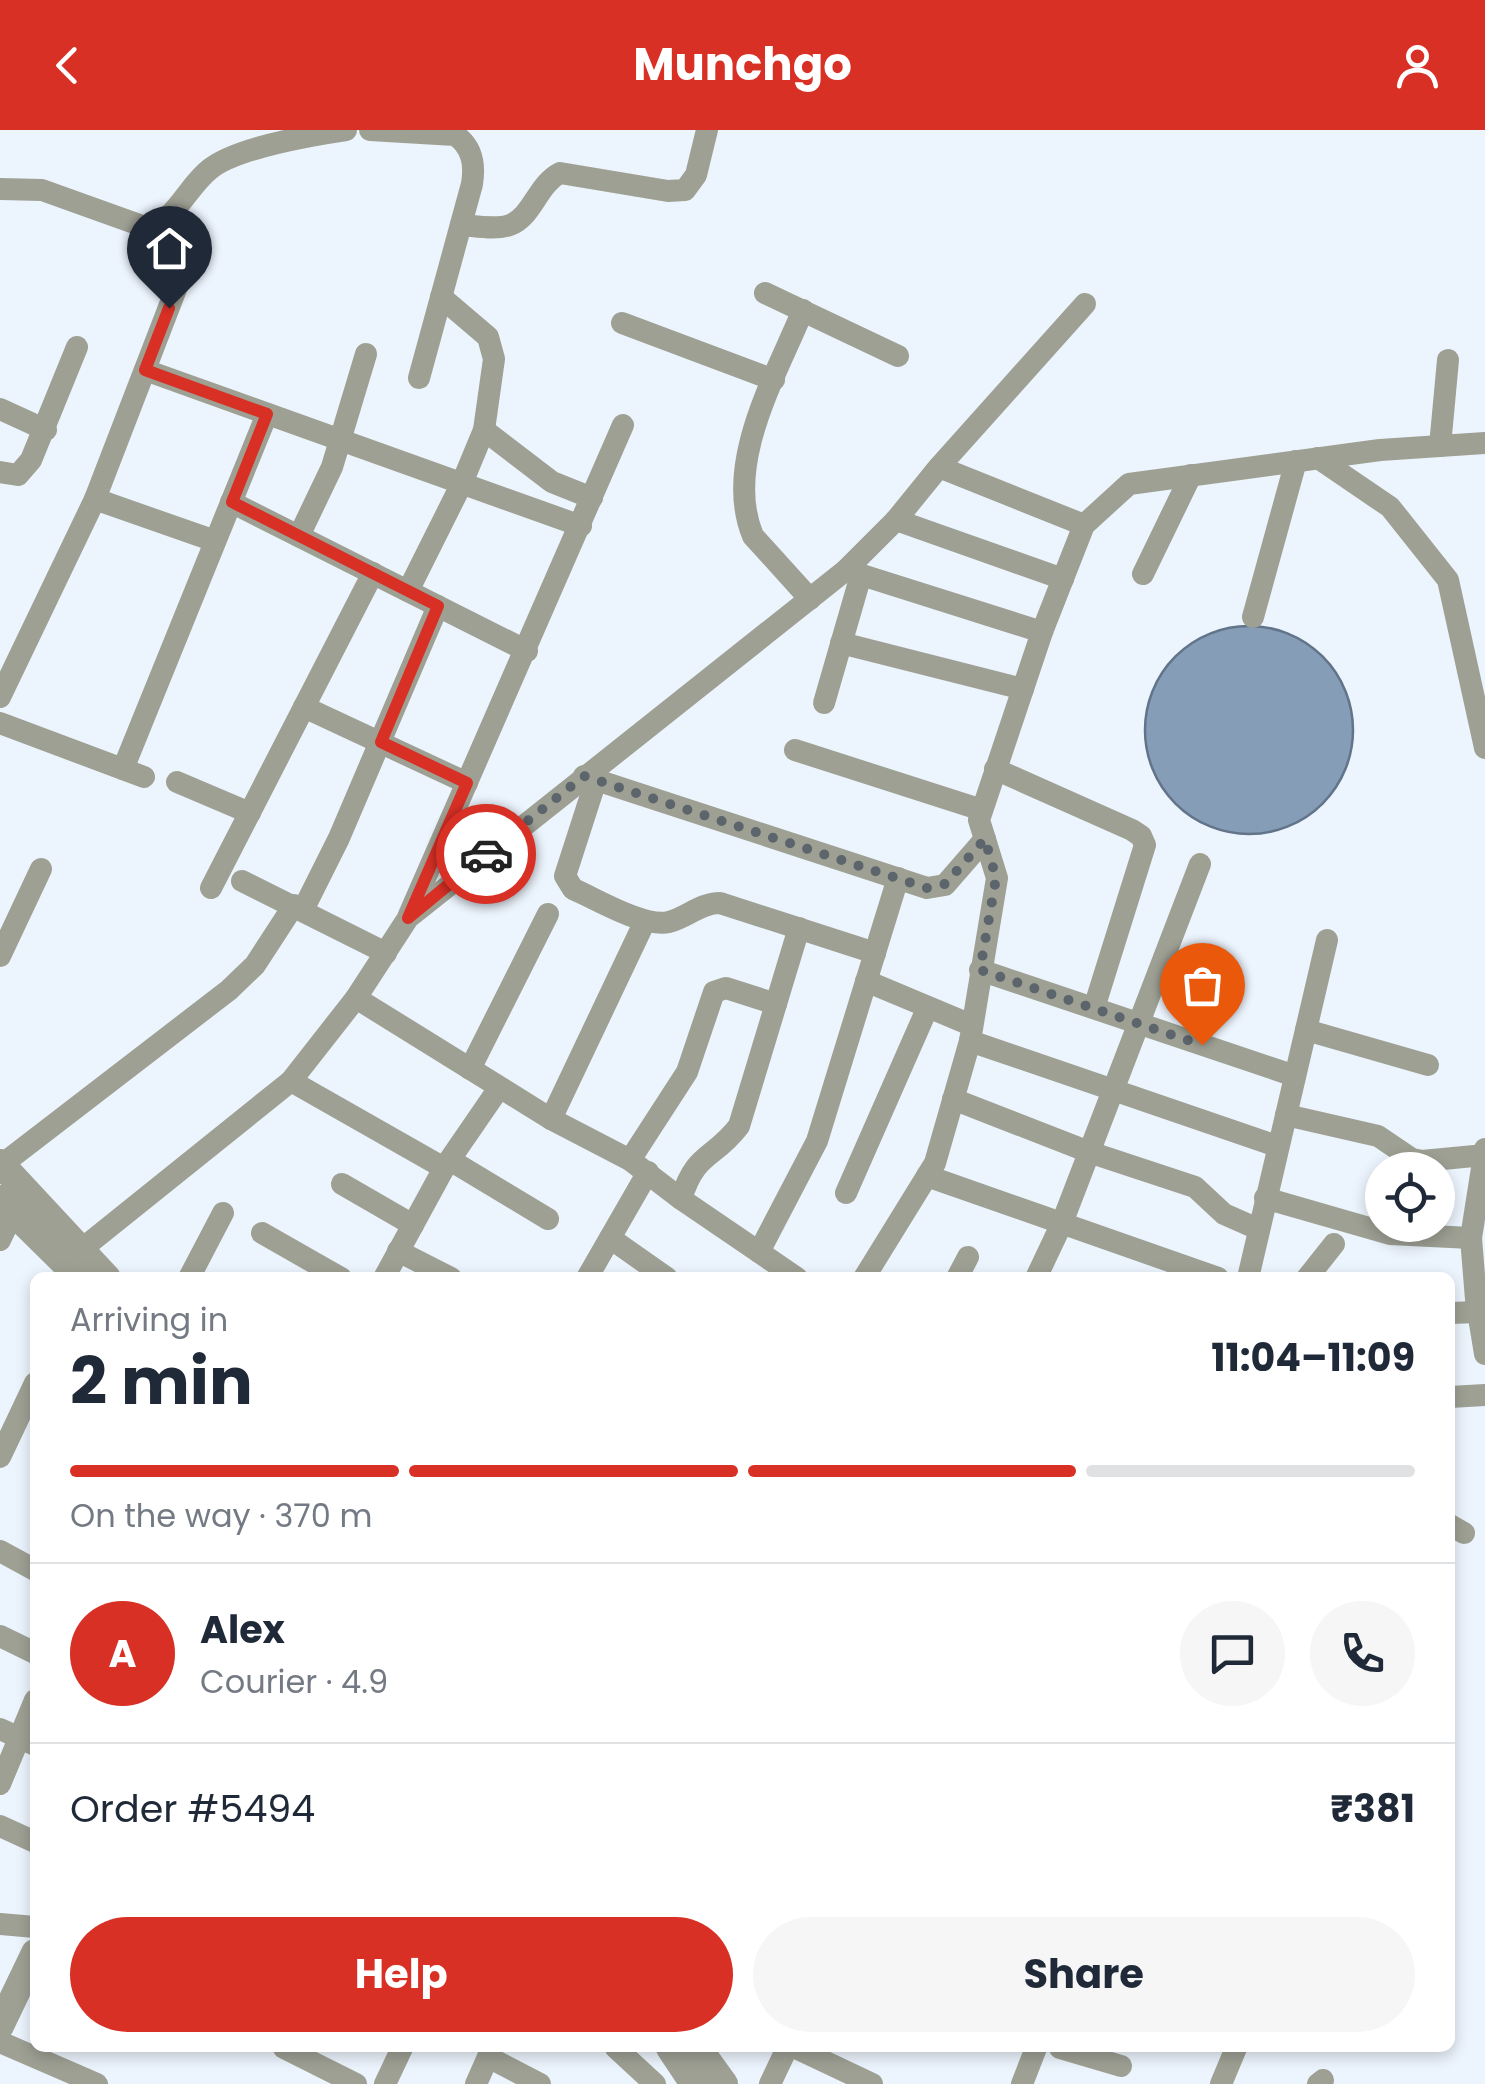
<!DOCTYPE html>
<html lang="en">
<head>
<meta charset="utf-8">
<style>
  :root { --surface:#fff; --page:#f6f6f7; --text:#1f2937; --muted:#747a83; --line:#e0e1e3; --accent:#d93025 }
  body { margin:0; font-family:Poppins,sans-serif; background:var(--page); color:var(--text); height:100vh; display:flex; flex-direction:column; font-size:38px; white-space:nowrap }
  * { box-sizing:border-box; margin:0 }
  p { font-size:32px; color:var(--muted) }
  .icon { flex:none; width:55px; height:55px; fill:none; stroke:currentColor; stroke-width:2; stroke-linecap:round; stroke-linejoin:round }
  .map { position:relative; flex:1; overflow:hidden }
  .details { position:absolute; left:30px; top:1142px; width:1425px; height:780px; display:flex; flex-direction:column; background:var(--surface); border-radius:15px; box-shadow:0 5px 15px #0003 }
  .details>* { flex:none }
  .controls { position:absolute; left:1365px; top:1022px; display:grid; gap:20px }
  .controls a { display:grid; place-items:center; width:90px; height:90px; border-radius:50%; background:var(--surface); box-shadow:0 5px 15px #0003; font-size:50px }
  .pin { position:absolute; display:grid; place-items:center; width:85px; height:85px; color:#fff; margin:-102px -42px; border-radius:50% 50% 50% 0; rotate:-45deg; box-shadow:0 0 10px #0007 }
  .pin .icon { rotate:45deg }
  .courier { position:absolute; display:grid; place-items:center; width:100px; height:100px; margin:-50px; border:8px solid #d93025; border-radius:50%; background:#fff; color:#222; box-shadow:0 2px 12px #0007 }
  .summary em { font-style:normal; font-weight:700 }
  .summary div { display:flex; flex-direction:column-reverse }
  .summary { display:flex; align-items:center; justify-content:space-between; height:170px; padding:0 40px }
  h1 { font-size:65px; font-weight:700; line-height:75px }
  .bar { display:grid; grid-template-columns:repeat(4,1fr); gap:15px 10px; align-content:center; height:120px; padding:0 40px }
  .bar i { height:12px; border-radius:8px; background:var(--line) }
  .bar .on { background:var(--accent) }
  .bar p { grid-column:span 4 }
  .line { display:flex; align-items:center; gap:25px; padding:0 40px; border-top:2px solid var(--line) }
  .line div { flex:1 }
  .round { display:grid; place-items:center; flex:none; width:105px; height:105px; border-radius:52px; background:var(--page) }
  .action { display:flex; gap:20px; margin-top:auto; padding:20px 40px }
  .action a { flex:1; height:115px; border-radius:60px; background:var(--accent); color:#fff; font-size:40px; font-weight:700; line-height:115px; text-align:center }
  .action a+a { background:var(--page); color:var(--text) }
  header { display:flex; justify-content:space-between; align-items:center; height:130px; padding:0 40px; background:var(--accent); color:#fff; font-size:45px; font-weight:700 }
  .map>svg:first-child { display:block }
  .water { fill:#869db8; stroke:#62748a; stroke-width:2.5 }
  .lines { fill:none; stroke-linecap:round; stroke-linejoin:round }
  .minor { stroke:#9ea094; stroke-width:22 }
  .tertiary { stroke:#9ea094; stroke-width:28 }
  .done { stroke:#5c646c; stroke-width:10; stroke-dasharray:0 18 }
  .route { stroke:#d93025; stroke-width:12 }
</style>
</head>
<body>
<header><svg class="icon" aria-label="back" viewBox="0 0 24 24"><path d="M15 5l-7 7 7 7"/></svg>Munchgo<svg class="icon" aria-label="person" viewBox="0 0 24 24"><circle cx="12" cy="8" r="4"/><path d="M4 21q1-7 8-7t8 7"/></svg></header>
<div class="map">
<svg width="1485" height="1954" viewBox="0 0 1485 1954">
  <rect width="100%" height="100%" fill="#ecf4fd"/>
  <circle class="water" cx="1249" cy="600" r="104"/>
  <g class="lines">
    <g class="minor">
      <path d="M370,0L455,5C473,17 475,35 472,54L419,248"/>
      <path d="M0,59L42,60L148,98C176,90 187,57 210,39C236,18 312,5 346,0"/>
      <path d="M461,95C476,96 496,100 510,95C532,87 538,54 560,43L668,61L685,60L696,45L707,0"/>
      <polyline points="765,163 898,226"/>
      <path d="M803,180C776,246 723,334 753,406L810,469"/>
      <polyline points="622,193 774,250"/>
      <polyline points="145,240 581,396"/>
      <polyline points="0,279 46,300"/>
      <polyline points="484,300 552,352 592,368"/>
      <polyline points="1440,316 1448,230"/>
      <polyline points="1318,328 1390,377 1448,450 1485,618"/>
      <polyline points="939,337 1084,395"/>
      <polyline points="0,342 18,345 31,330 77,217"/>
      <polyline points="95,369 215,411"/>
      <polyline points="231,372 527,521"/>
      <polyline points="896,390 1063,449"/>
      <polyline points="299,406 332,337 366,224"/>
      <polyline points="846,440 1042,502"/>
      <polyline points="1143,444 1191,345"/>
      <polyline points="408,461 462,353 484,300 494,229 488,207 441,167"/>
      <polyline points="1253,487 1296,331"/>
      <polyline points="841,513 1023,559"/>
      <polyline points="0,567 95,369 193,115"/>
      <polyline points="824,573 861,445"/>
      <polyline points="304,577 467,653"/>
      <polyline points="0,593 144,647"/>
      <polyline points="795,620 982,680"/>
      <polyline points="123,639 267,284"/>
      <polyline points="995,639 1132,700 1141,706 1145,715 1094,878"/>
      <polyline points="584,646 927,758 945,755 985,709"/>
      <path d="M596,650L565,746L573,759C597,769 644,798 669,792C687,787 701,773 720,773L875,823"/>
      <polyline points="177,652 250,683"/>
      <polyline points="242,751 386,823"/>
      <polyline points="211,758 373,443"/>
      <polyline points="303,780 339,708 438,476"/>
      <polyline points="409,785 623,295"/>
      <polyline points="0,826 41,739"/>
      <polyline points="980,840 1295,946"/>
      <polyline points="866,851 971,895"/>
      <polyline points="356,868 408,788 846,440 896,390 939,337 1085,174"/>
      <polyline points="1306,900 1428,935"/>
      <polyline points="970,911 1277,1016"/>
      <polyline points="470,939 548,784"/>
      <polyline points="291,951 444,1038"/>
      <polyline points="953,969 1089,1022 1195,1057 1224,1084 1258,1099"/>
      <polyline points="1286,985 1378,1006 1412,1029 1422,1031 1485,1025"/>
      <polyline points="551,989 645,791"/>
      <polyline points="1485,1019 1471,1108 1476,1169 1485,1224"/>
      <polyline points="450,1030 548,1089"/>
      <polyline points="630,1030 687,942 714,862 726,858 776,874"/>
      <polyline points="0,1036 229,860 255,835 294,775"/>
      <polyline points="927,1046 1218,1148"/>
      <polyline points="342,1054 413,1095"/>
      <polyline points="846,1063 927,879"/>
      <polyline points="1265,1068 1390,1104 1471,1108"/>
      <path d="M681,1069C696,1021 713,1030 739,996L799,798"/>
      <polyline points="262,1103 341,1148"/>
      <polyline points="610,1108 667,1148"/>
      <polyline points="0,1110 13,1083"/>
      <polyline points="398,1121 451,1148"/>
      <polyline points="759,1122 817,1011 898,748"/>
      <polyline points="71,1132 83,1118 291,951 356,868 551,989 630,1030 681,1069 797,1148"/>
      <polyline points="189,1148 223,1083"/>
      <polyline points="384,1148 444,1038 499,958"/>
      <polyline points="587,1148 648,1042"/>
      <polyline points="864,1148 935,1033 970,911 997,748 979,690 1042,502 1084,395 1129,354 1380,320 1485,313"/>
      <polyline points="957,1148 968,1127"/>
      <polyline points="1036,1148 1062,1093 1200,734"/>
      <polyline points="1248,1148 1327,810"/>
      <polyline points="1307,1148 1334,1114"/>
      <polyline points="1450,1183 1478,1182"/>
      <polyline points="1450,1267 1485,1265"/>
      <polyline points="0,1327 35,1253"/>
      <polyline points="1450,1395 1464,1403"/>
      <polyline points="0,1421 35,1440"/>
      <polyline points="0,1506 35,1523"/>
      <polyline points="0,1599 35,1615"/>
      <polyline points="0,1654 35,1570"/>
      <polyline points="0,1696 35,1712"/>
      <polyline points="0,1794 35,1797"/>
      <polyline points="0,1912 97,1954"/>
      <polyline points="284,1918 356,1954"/>
      <polyline points="616,1918 655,1954"/>
      <polyline points="796,1918 872,1954"/>
      <polyline points="1060,1918 1121,1936"/>
      <polyline points="488,1927 540,1954"/>
      <polyline points="385,1954 402,1918"/>
      <polyline points="476,1954 492,1918"/>
      <polyline points="770,1954 787,1918"/>
      <polyline points="1022,1954 1036,1918"/>
      <polyline points="1221,1954 1236,1918"/>
      <polyline points="1318,1954 1323,1950"/>
    </g>
    <g class="tertiary">
      <polyline points="0,1033 107,1148"/>
      <polyline points="0,1069 80,1148"/>
      <polyline points="0,1896 35,1823"/>
      <polyline points="670,1918 694,1954"/>
      <polyline points="698,1918 724,1954"/>
    </g>
  </g>
  <g class="lines">
    <polyline class="done" points="486,724 584,646 927,758 945,754 985,709 996,748 980,840 1202,915"/>
    <polyline class="route" points="169,178 145,240 267,284 232,372 438,476 381,612 467,653 408,788 486,724"/>
  </g>
</svg>
<div class="controls">
<a><svg class="icon" aria-label="locate" viewBox="0 0 24 24"><circle cx="12" cy="12" r="6"/><path d="M12 2v4M12 18v4M2 12h4M18 12h4"/></svg></a>
</div>
<div class="pin" style="left:1202px;top:915px;background:#ea580c"><svg class="icon" aria-label="bag" viewBox="0 0 24 24"><path d="M5 8h14l-1 12H6zM9 8a3 3 0 0 1 6 0"/></svg></div>
<div class="pin" style="left:169px;top:178px;background:#1f2937"><svg class="icon" aria-label="home" viewBox="0 0 24 24"><path d="M3 11l9-7 9 7M6 9v11h12V9"/></svg></div>
<div class="courier" style="left:486px;top:724px"><svg class="icon" aria-label="car" viewBox="0 0 24 24"><path d="M5 17H2v-5l4-1 3-4h7l3 4 3 1v5h-3M9 17h6M6 11h13"/><circle cx="7" cy="17" r="2"/><circle cx="17" cy="17" r="2"/></svg></div>
<section class="details">
<div class="summary"><div><h1>2 min</h1><p>Arriving in</p></div><em>11:04–11:09</em></div>
<div class="bar"><i class="on"></i><i class="on"></i><i class="on"></i><i></i><p>On the way · 370 m</p></div>
<div class="line" style="height:180px"><b class="round" style="background:var(--accent);color:#fff">A</b><div><b>Alex</b><p>Courier · 4.9</p></div><a class="round"><svg class="icon" aria-label="chat" viewBox="0 0 24 24"><path d="M4 5h16v11H9l-5 4z"/></svg></a><a class="round"><svg class="icon" aria-label="phone" viewBox="0 0 24 24"><path d="M5 4h4l2 5-3 2q2 4 5 5l2-3 5 2v4C11 20 4 13 5 4z"/></svg></a></div>
<div class="line" style="height:130px"><div>Order #5494</div><b>₹381</b></div>
<div class="action"><a>Help</a><a>Share</a></div>
</section>
</div>
</body>
</html>
